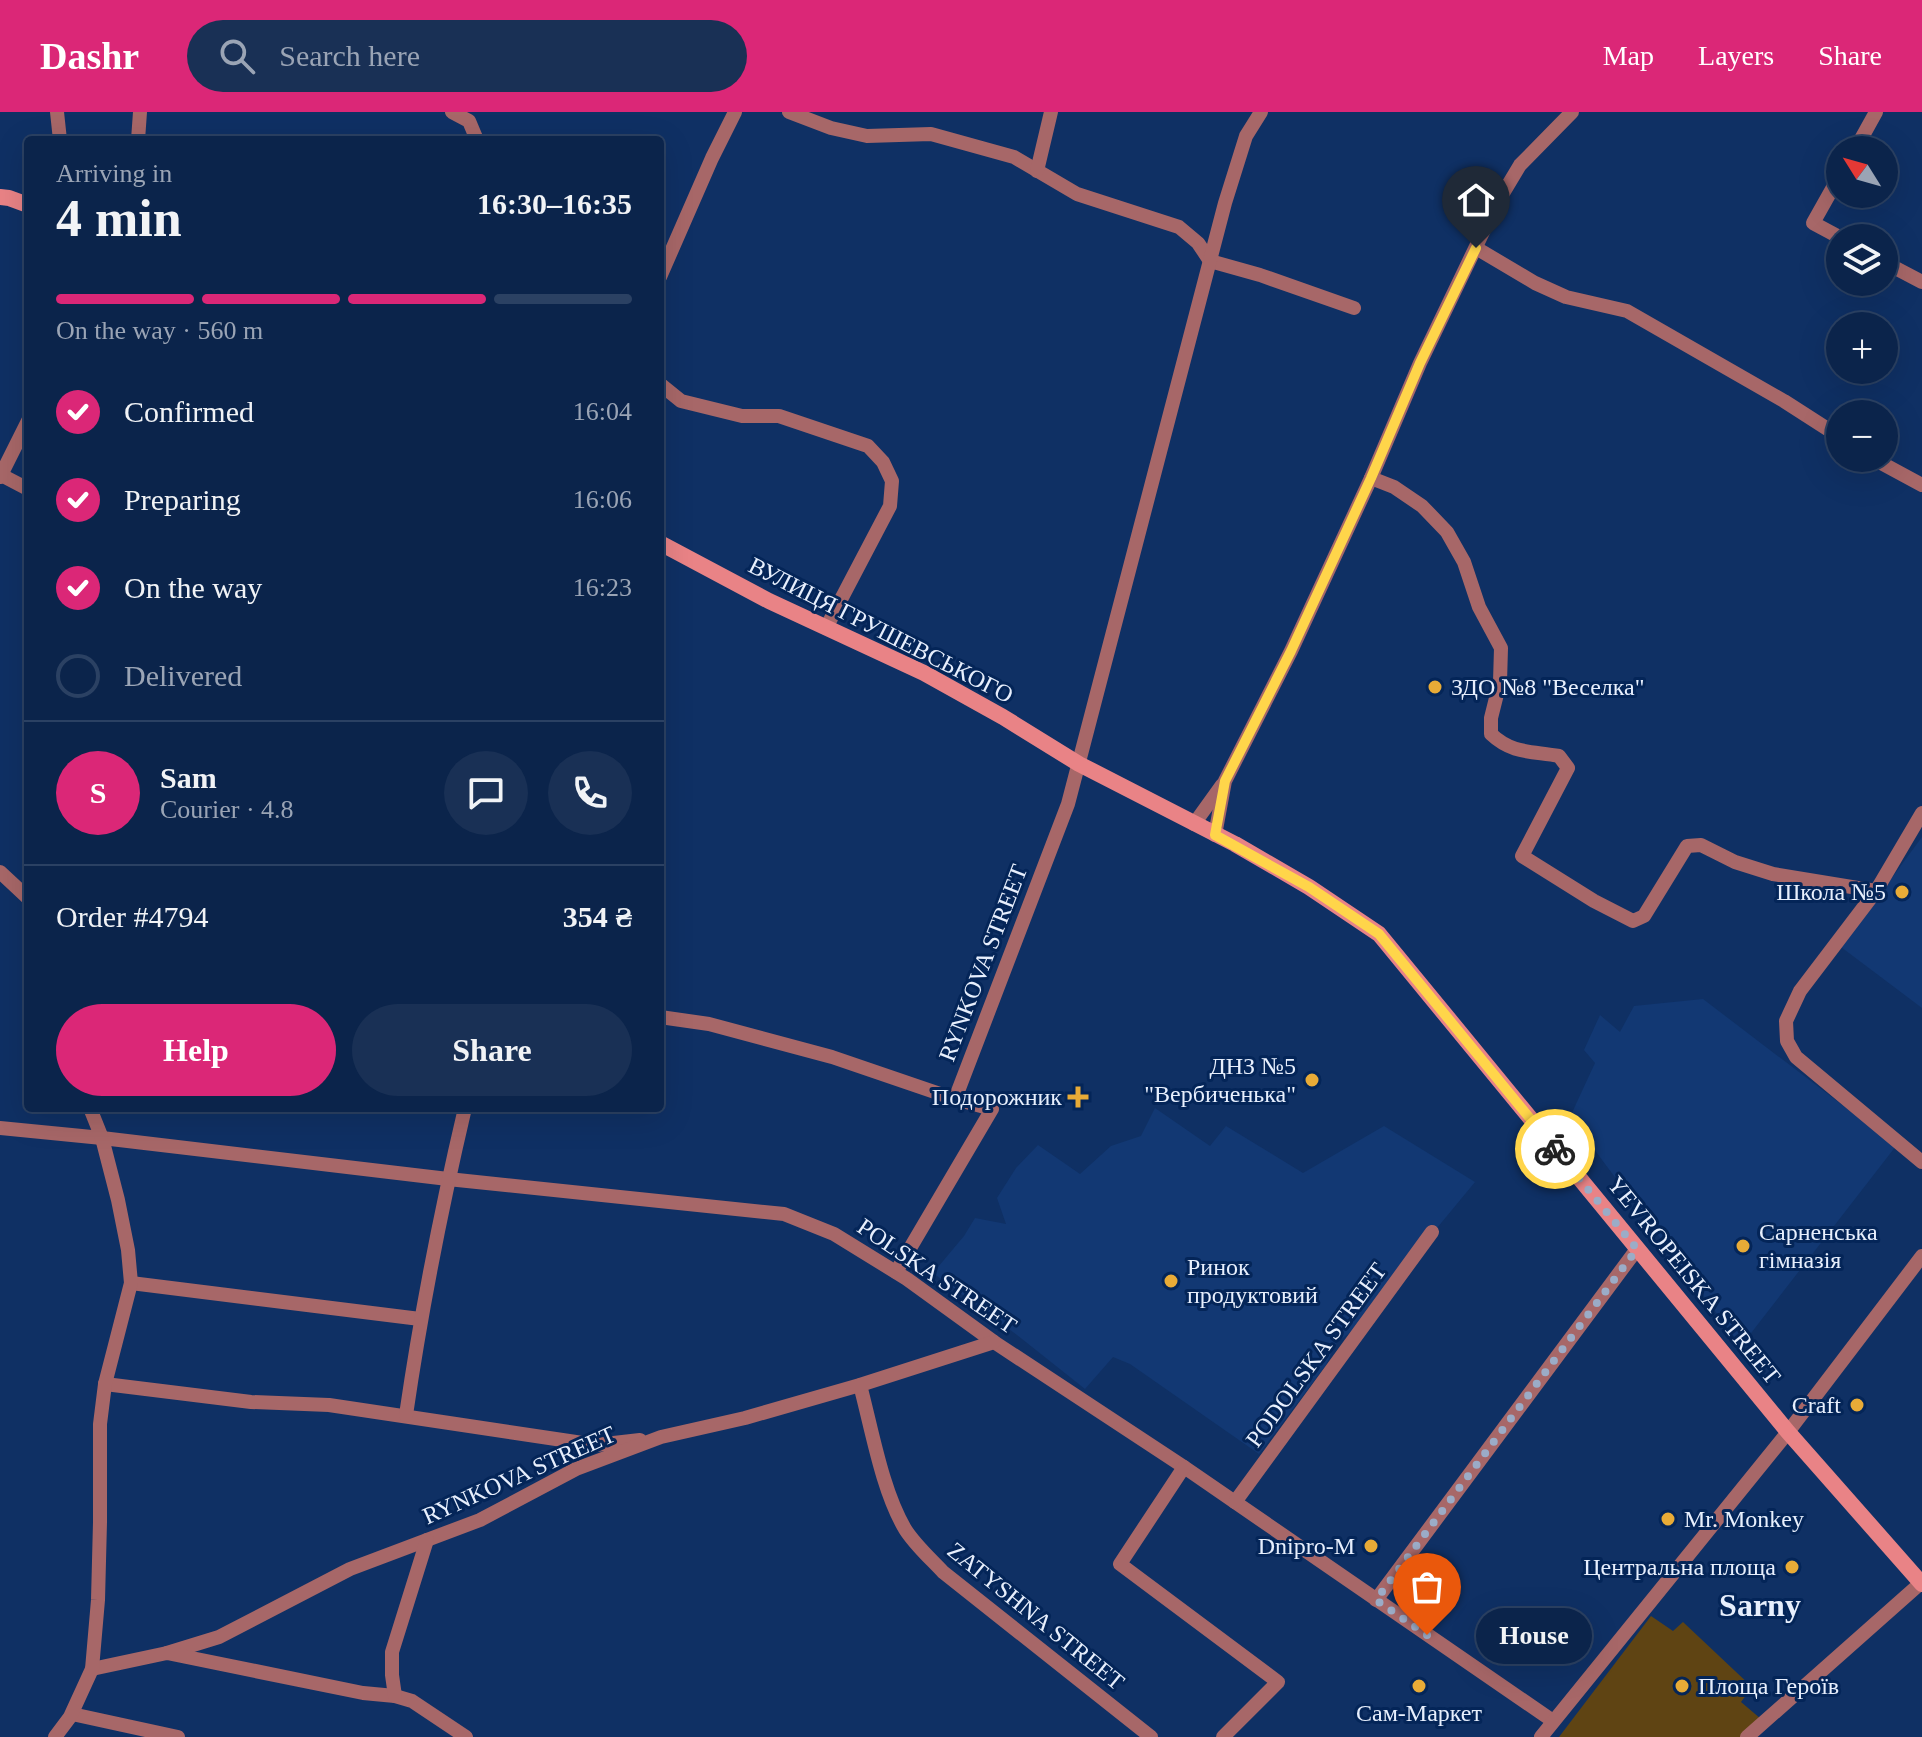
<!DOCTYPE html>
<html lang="en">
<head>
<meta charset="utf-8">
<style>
  :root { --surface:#0b244b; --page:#193055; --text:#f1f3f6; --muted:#9aa4b5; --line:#2b4163; --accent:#db2777 }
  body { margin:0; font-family:Georgia,serif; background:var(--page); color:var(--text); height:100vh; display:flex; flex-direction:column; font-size:30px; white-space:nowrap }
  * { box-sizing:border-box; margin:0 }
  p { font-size:26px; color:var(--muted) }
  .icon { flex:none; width:44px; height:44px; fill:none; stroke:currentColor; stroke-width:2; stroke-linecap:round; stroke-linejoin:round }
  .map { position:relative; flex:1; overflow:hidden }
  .details { position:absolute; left:24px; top:24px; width:640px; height:976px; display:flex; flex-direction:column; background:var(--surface); border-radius:8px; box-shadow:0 8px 32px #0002,0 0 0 2px var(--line) }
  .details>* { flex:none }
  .needle { width:52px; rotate:307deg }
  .fabs { position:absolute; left:1826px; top:24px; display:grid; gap:16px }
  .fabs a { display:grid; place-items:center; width:72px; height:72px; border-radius:50%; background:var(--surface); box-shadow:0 8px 32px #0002,0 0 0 2px var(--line); font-size:40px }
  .pin { position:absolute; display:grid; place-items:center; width:68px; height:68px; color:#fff; margin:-82px -34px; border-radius:50% 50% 50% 0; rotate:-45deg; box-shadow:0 0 8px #0007 }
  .pin .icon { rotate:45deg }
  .courier { position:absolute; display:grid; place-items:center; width:80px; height:80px; margin:-40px; border:6px solid #ffd54a; border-radius:50%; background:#fff; color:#222; box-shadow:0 2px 10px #0007 }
  .bubble { position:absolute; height:56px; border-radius:28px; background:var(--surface); box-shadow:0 8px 32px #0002,0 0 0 2px var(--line); font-size:26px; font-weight:700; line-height:56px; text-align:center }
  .overview em { font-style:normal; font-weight:700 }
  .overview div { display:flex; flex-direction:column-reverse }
  .overview { display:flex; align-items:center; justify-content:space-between; height:136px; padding:0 32px }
  h1 { font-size:52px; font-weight:700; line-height:60px }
  .bar { display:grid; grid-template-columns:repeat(4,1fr); gap:12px 8px; align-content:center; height:96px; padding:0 32px }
  .bar i { height:10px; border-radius:6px; background:var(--line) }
  .bar .current { background:var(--accent) }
  .bar p { grid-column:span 4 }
  .line { display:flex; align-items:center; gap:20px; padding:0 32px; border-top:2px solid var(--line) }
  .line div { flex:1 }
  .round { display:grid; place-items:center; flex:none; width:84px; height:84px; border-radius:42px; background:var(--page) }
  ol { padding:0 32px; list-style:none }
  li { display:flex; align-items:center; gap:24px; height:88px }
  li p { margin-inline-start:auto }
  li .icon { padding:8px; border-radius:50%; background:var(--accent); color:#fff; stroke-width:4 }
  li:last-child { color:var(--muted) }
  li i { width:44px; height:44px; border:4px solid var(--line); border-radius:50% }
  .action { display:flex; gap:16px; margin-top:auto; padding:16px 32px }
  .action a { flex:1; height:92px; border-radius:48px; background:var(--accent); color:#fff; font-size:32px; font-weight:700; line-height:92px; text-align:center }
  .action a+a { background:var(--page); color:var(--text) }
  header { display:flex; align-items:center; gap:48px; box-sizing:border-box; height:112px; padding:0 40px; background:var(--accent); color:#fff }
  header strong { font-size:38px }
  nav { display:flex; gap:44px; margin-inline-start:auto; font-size:28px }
  .search { width:560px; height:72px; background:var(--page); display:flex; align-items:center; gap:20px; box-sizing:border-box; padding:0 28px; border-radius:44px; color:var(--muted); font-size:30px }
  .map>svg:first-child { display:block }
  .built { fill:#123873 }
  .green { fill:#5f4413 }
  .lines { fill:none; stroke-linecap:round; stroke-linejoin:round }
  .street { stroke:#a76768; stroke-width:14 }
  .secondary { stroke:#e98386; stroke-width:16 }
  .done { stroke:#9bacc7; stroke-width:8; stroke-dasharray:0 14.4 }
  .route { stroke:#ffd54a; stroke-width:10 }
  .poi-dot { fill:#e8ab37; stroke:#042558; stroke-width:3 }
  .labels { text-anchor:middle; stroke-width:6; stroke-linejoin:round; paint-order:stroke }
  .street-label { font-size:24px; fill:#e7effd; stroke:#042558 }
  .poi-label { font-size:24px; fill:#e7effd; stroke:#042558; text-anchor:end }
  .district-label { font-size:32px; font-weight:bold; fill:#e7effd; stroke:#042558 }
</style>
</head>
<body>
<header>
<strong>Dashr</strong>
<div class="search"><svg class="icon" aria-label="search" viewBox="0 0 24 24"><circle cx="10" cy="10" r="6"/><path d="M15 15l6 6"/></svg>Search here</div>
<nav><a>Map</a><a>Layers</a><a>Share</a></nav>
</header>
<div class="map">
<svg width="1922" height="1625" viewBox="0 0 1922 1625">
  <rect width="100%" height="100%" fill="#0f3064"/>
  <g class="built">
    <polygon points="1922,725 1922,896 1841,835"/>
    <polygon points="1703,887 1896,1034 1741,1234 1570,1005 1595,951 1584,938 1600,903 1620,920 1634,894"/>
    <polygon points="1155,996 1210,1034 1226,1014 1303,1061 1384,1014 1475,1070 1418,1139 1371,1205 1336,1231 1326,1253 1259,1342 1130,1252 1113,1245 1085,1277 1017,1223 933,1161 964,1124 975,1106 1006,1112 997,1086 1016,1056 1038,1033 1080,1062 1111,1034 1141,1024"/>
  </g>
  <polygon class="green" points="1651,1504 1673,1519 1683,1510 1752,1575 1741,1590 1761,1607 1741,1625 1559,1625"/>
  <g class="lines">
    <g class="street">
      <polyline points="57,0 60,28"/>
      <polyline points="452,0 469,9 477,28"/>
      <polyline points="789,0 831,16 867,24 931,22 1014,45 1077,82 1179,115 1198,131 1210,149 1260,163 1354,196"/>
      <polyline points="138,28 140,0"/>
      <polyline points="1855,38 1876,0"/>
      <polyline points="1037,59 1051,0"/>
      <polyline points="1840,63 1813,111 1841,126"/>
      <polyline points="1476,136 1535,171 1566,185 1627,199 1784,289 1840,325"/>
      <polyline points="1884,150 1922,170"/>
      <polyline points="660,165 712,46 735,0"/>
      <polyline points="660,272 681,289 742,304 779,304 868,334 883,350 892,369 890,394 826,516"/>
      <polyline points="1872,346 1922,373"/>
      <polyline points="1,363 28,377"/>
      <polyline points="0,365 28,309"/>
      <path d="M1371,366L1394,375L1422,394L1447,420L1464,450L1479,495L1501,536L1500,570L1491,606V622C1512,642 1532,639 1559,644L1568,656L1522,744L1594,789L1633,809L1644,804L1687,734L1701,733L1735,750L1773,762L1876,779"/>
      <polyline points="1922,701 1876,779 1800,879 1786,909 1787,929 1796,945 1922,1050"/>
      <polyline points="1194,712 1222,673"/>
      <polyline points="1215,723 1225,669 1291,539 1371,366 1420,251 1496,93 1520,53 1572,0"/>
      <polyline points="0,760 28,786"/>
      <polyline points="660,905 709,912 832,945 955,987 992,997 896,1160"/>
      <polyline points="955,987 1068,692 1225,91 1246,24 1261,0"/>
      <polyline points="0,1016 102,1026 448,1067 784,1102 834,1122 907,1167 994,1230 1184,1355 1553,1609"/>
      <polyline points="131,1171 420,1207"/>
      <polyline points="105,1272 251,1290 329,1293 596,1333 640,1328"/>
      <path d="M860,1273C872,1318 882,1378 905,1417C915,1433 930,1446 943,1460L1151,1625"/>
      <path d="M406,1303C421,1200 441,1098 465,996"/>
      <polyline points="1184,1355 1120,1452 1278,1570 1223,1625"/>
      <polyline points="1235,1390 1432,1120"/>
      <polyline points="1376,1488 1637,1137"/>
      <polyline points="167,1541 219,1525 350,1457 480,1408 576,1357 661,1325 745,1306 860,1273 994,1230"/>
      <polyline points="92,1557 167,1541 363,1581 395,1584 412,1589 466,1625"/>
      <polyline points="395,1584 392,1563 392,1540 427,1428"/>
      <polyline points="72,1602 178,1625"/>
      <polyline points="55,1625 70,1605 92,1557 98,1488 100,1410 100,1312 105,1272 131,1171 128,1138 118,1088 102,1026 90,996"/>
      <polyline points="1541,1625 1788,1320 1922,1144"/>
      <polyline points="1747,1625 1922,1470"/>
    </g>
    <g class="secondary">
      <polyline points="0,85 9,86 28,93"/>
      <polyline points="660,431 769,489 924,561 1003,605 1079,652 1235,732 1309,775 1379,822 1788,1320 1922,1472"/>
    </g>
  </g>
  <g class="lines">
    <polyline class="done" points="1427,1523 1376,1488 1637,1137 1555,1037"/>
    <polyline class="route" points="1476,136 1420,251 1371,366 1291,539 1225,669 1215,723 1309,775 1379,822 1555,1037"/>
  </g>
  <g class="poi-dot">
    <circle cx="1435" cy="575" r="8"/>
    <circle cx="1902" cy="780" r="8"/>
    <circle cx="1312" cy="968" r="8"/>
    <path d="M1074 973h8v8h8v8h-8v8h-8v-8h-8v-8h8z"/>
    <circle cx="1743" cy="1134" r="8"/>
    <circle cx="1171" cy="1169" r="8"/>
    <circle cx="1857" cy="1293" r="8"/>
    <circle cx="1668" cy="1407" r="8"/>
    <circle cx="1371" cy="1434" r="8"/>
    <circle cx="1792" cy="1455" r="8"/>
    <circle cx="1419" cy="1574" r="8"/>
    <circle cx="1682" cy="1574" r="8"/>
  </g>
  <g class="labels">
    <g class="street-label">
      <text transform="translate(881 518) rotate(27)" y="8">ВУЛИЦЯ ГРУШЕВСЬКОГО</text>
      <text transform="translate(983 851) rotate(-69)" y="8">RYNKOVA STREET</text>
      <text transform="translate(937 1164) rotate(34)" y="8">POLSKA STREET</text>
      <text transform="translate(1694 1168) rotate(51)" y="8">YEVROPEISKA STREET</text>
      <text transform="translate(1316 1243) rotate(-54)" y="8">PODOLSKA STREET</text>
      <text transform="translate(519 1363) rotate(-24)" y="8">RYNKOVA STREET</text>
      <text transform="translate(1036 1504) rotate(39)" y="8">ZATYSHNA STREET</text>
    </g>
    <g class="poi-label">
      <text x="1451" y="583" text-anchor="start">ЗДО №8 "Веселка"</text>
      <text x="1886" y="788">Школа №5</text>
      <text x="1296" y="962">ДНЗ №5<tspan x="1296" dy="28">"Вербиченька"</tspan></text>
      <text x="1062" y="993">Подорожник</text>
      <text x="1759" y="1128" text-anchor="start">Сарненська<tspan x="1759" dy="28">гімназія</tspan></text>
      <text x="1187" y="1163" text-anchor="start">Ринок<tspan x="1187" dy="28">продуктовий</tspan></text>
      <text x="1841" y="1301">Craft</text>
      <text x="1684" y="1415" text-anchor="start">Mr. Monkey</text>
      <text x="1355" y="1442">Dnipro-M</text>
      <text x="1776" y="1463">Центральна площа</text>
      <text x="1698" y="1582" text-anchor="start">Площа Героїв</text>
      <text x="1419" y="1609" text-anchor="middle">Сам-Маркет</text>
    </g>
    <g class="district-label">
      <text x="1760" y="1504">Sarny</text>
    </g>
  </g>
</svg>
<div class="fabs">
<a><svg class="needle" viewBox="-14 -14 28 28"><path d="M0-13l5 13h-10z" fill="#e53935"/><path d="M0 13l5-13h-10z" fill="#9aa4b5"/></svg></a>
<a><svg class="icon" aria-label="layers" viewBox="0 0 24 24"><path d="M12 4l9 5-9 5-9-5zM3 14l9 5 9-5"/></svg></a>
<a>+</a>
<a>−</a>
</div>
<div class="pin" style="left:1427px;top:1523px;background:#ea580c"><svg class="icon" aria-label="bag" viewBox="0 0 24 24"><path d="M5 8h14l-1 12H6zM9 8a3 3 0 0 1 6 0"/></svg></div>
<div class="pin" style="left:1476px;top:136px;background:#1f2937"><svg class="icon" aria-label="home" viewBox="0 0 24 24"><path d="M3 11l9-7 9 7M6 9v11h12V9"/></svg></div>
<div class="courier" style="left:1555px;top:1037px"><svg class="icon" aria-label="bike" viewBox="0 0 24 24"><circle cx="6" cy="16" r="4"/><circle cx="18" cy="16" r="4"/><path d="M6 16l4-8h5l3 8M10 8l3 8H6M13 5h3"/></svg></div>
<div class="bubble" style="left:1476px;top:1496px;width:116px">House</div>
<section class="details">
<div class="overview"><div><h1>4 min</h1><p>Arriving in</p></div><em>16:30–16:35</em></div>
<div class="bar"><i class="current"></i><i class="current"></i><i class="current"></i><i></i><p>On the way · 560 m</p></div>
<ol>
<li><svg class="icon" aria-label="check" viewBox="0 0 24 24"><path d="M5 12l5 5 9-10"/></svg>Confirmed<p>16:04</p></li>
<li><svg class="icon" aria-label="check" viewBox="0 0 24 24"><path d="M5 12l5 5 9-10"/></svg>Preparing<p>16:06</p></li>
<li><svg class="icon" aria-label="check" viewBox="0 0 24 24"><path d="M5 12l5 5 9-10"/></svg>On the way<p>16:23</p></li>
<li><i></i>Delivered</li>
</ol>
<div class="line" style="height:144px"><b class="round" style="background:var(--accent);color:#fff">S</b><div><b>Sam</b><p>Courier · 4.8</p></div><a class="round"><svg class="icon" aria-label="chat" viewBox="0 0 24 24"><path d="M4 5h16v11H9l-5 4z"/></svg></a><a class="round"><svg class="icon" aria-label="phone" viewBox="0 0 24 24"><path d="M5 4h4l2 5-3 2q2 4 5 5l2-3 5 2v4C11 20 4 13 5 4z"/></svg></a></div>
<div class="line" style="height:104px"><div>Order #4794</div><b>354 ₴</b></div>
<div class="action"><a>Help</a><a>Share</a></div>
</section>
</div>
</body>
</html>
